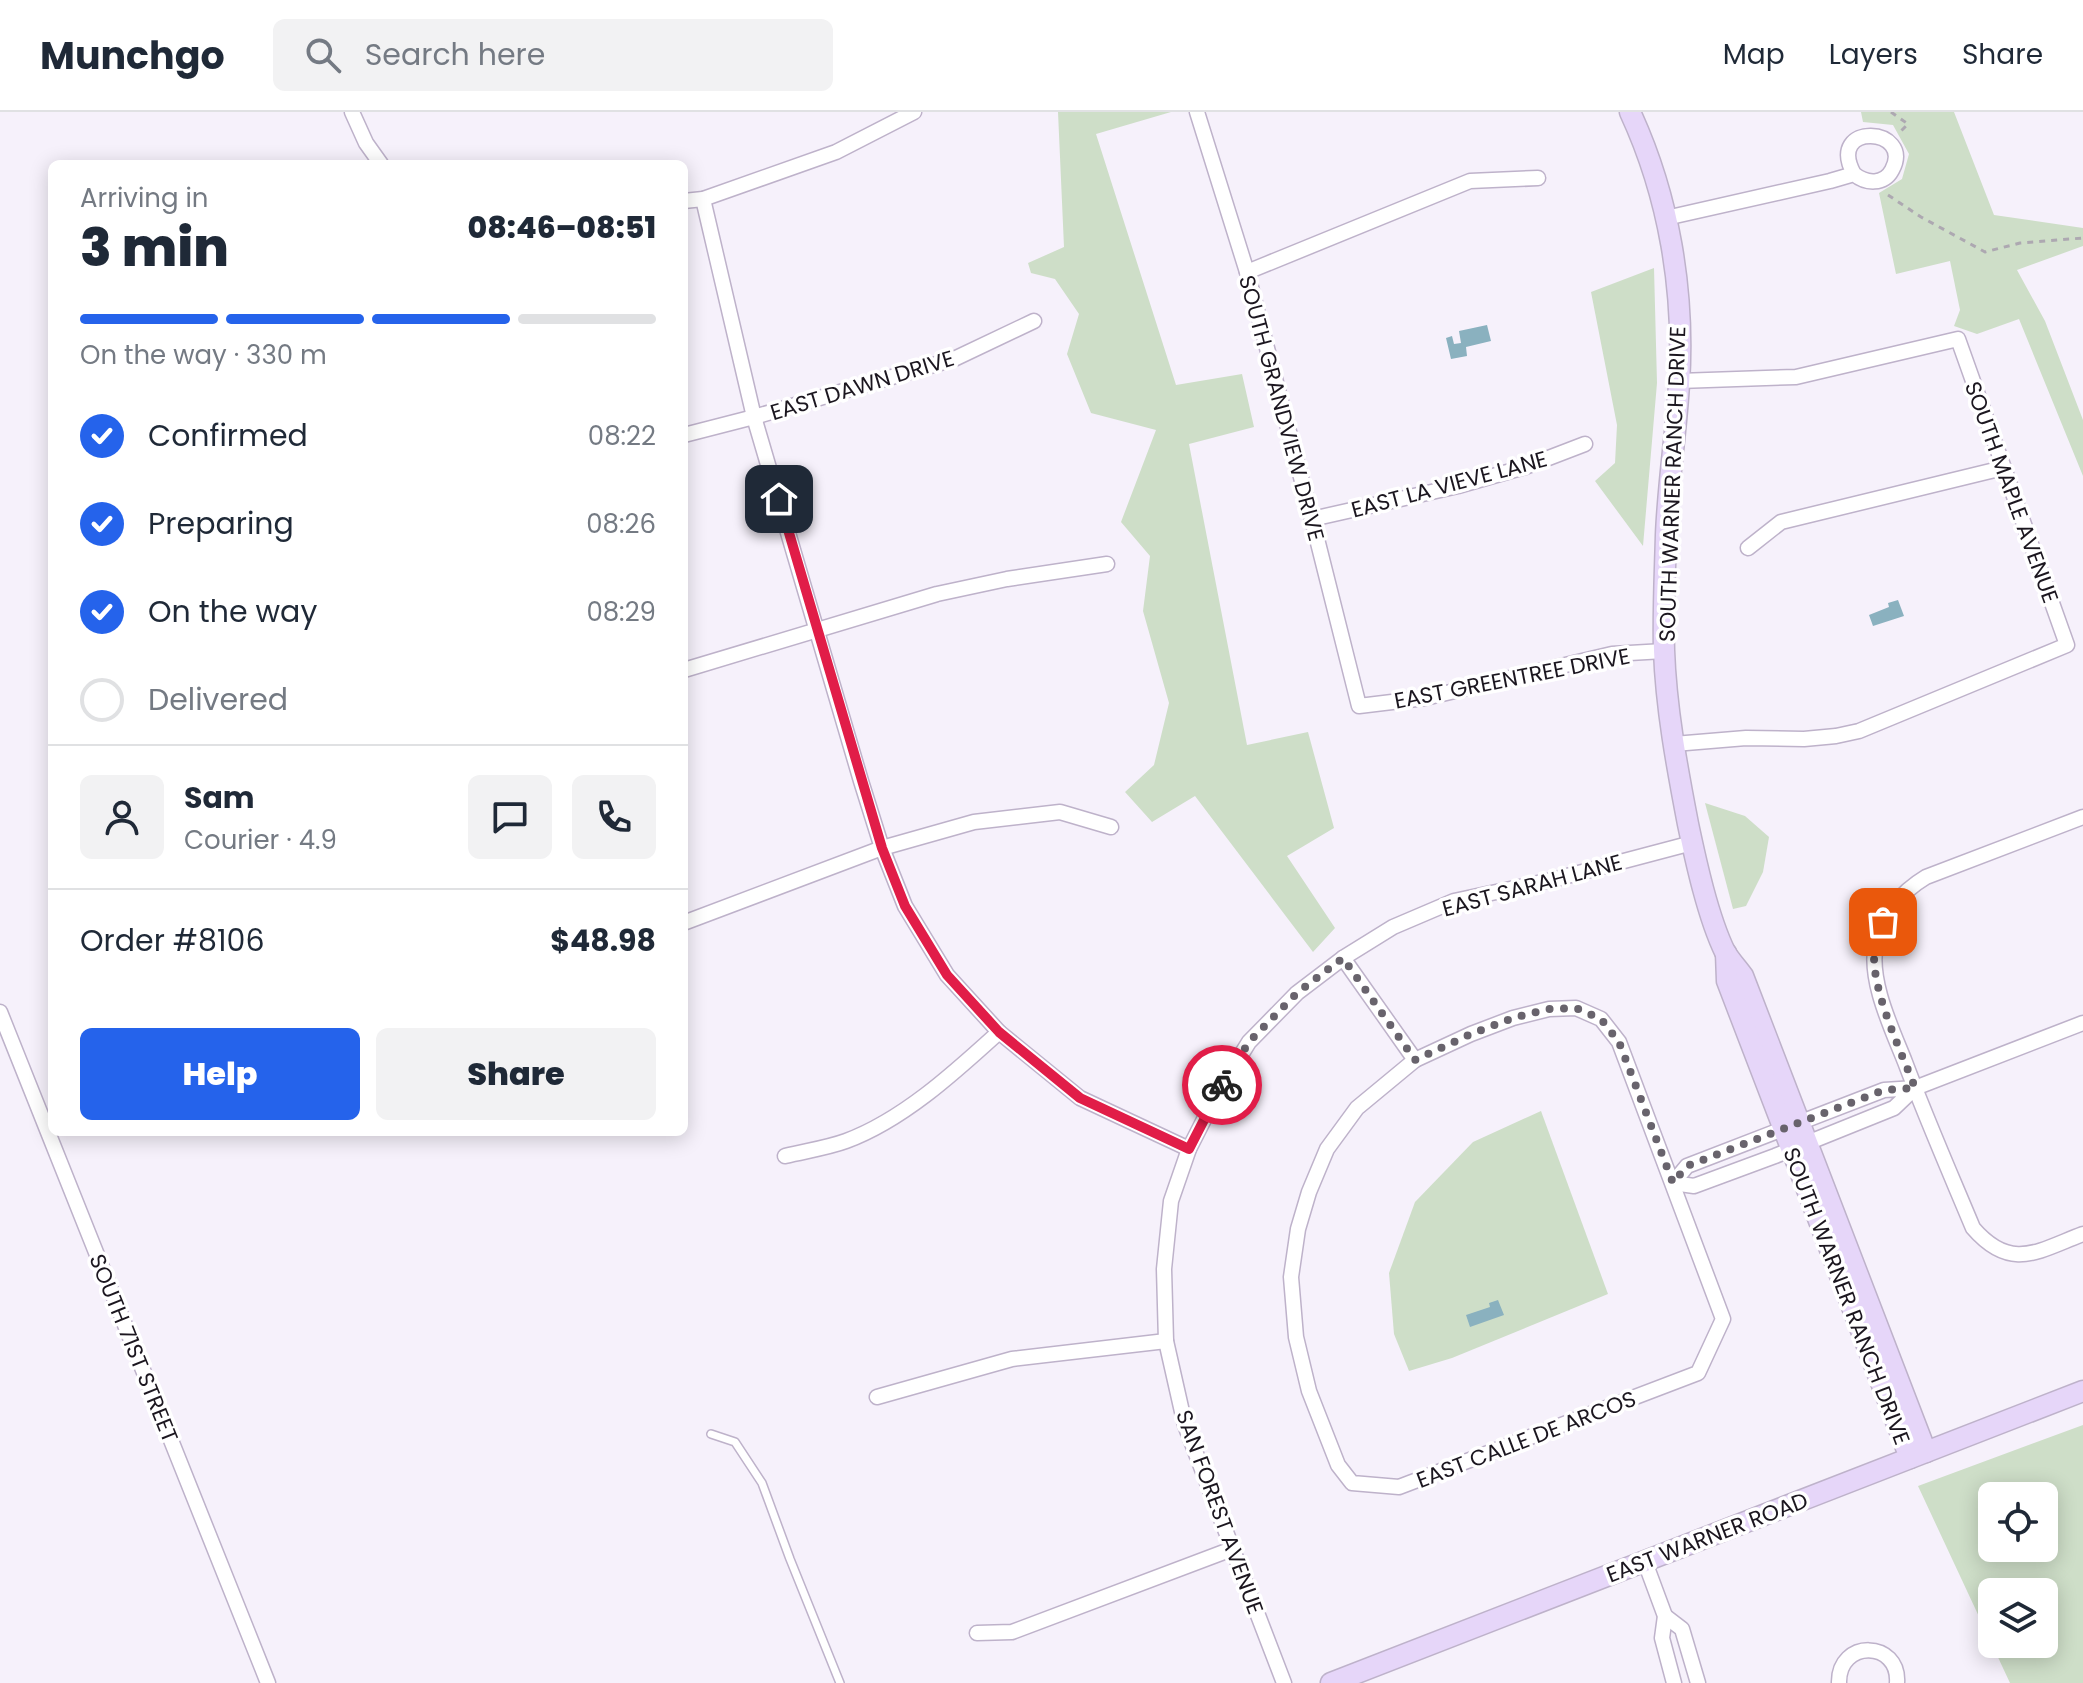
<!DOCTYPE html>
<html lang="en">
<head>
<meta charset="utf-8">
<style>
  :root { --surface:#fff; --page:#f2f2f3; --text:#1f2937; --muted:#747a83; --line:#e0e1e3; --accent:#2563eb }
  body { margin:0; font-family:Poppins,sans-serif; background:var(--page); color:var(--text); height:100vh; display:flex; flex-direction:column; font-size:30px; white-space:nowrap }
  * { box-sizing:border-box; margin:0 }
  p { font-size:26px; color:var(--muted) }
  .icon { flex:none; width:44px; height:44px; fill:none; stroke:currentColor; stroke-width:2; stroke-linecap:round; stroke-linejoin:round }
  .map { position:relative; flex:1; overflow:hidden }
  .sheet { position:absolute; left:48px; top:48px; width:640px; height:976px; display:flex; flex-direction:column; background:var(--surface); border-radius:12px; box-shadow:0 4px 20px #0003 }
  .sheet>* { flex:none }
  .fabs { position:absolute; left:1978px; top:1370px; display:grid; gap:16px }
  .fabs a { display:grid; place-items:center; width:80px; height:80px; border-radius:12px; background:var(--surface); box-shadow:0 4px 20px #0003; font-size:40px }
  .pin { position:absolute; display:grid; place-items:center; width:68px; height:68px; color:#fff; margin:-34px; border-radius:16px; box-shadow:0 4px 12px #0006 }
  .courier { position:absolute; display:grid; place-items:center; width:80px; height:80px; margin:-40px; border:6px solid #e11d48; border-radius:50%; background:#fff; color:#222; box-shadow:0 2px 10px #0007 }
  .summary em { font-style:normal; font-weight:800 }
  .summary div { display:flex; flex-direction:column-reverse }
  .summary { display:flex; align-items:center; justify-content:space-between; height:136px; padding:0 32px }
  h1 { font-size:52px; font-weight:800; line-height:60px }
  .bar { display:grid; grid-template-columns:repeat(4,1fr); gap:12px 8px; align-content:center; height:96px; padding:0 32px }
  .bar i { height:10px; border-radius:6px; background:var(--line) }
  .bar .selected { background:var(--accent) }
  .bar p { grid-column:span 4 }
  .line { display:flex; align-items:center; gap:20px; padding:0 32px; border-top:2px solid var(--line) }
  .line div { flex:1 }
  .round { display:grid; place-items:center; flex:none; width:84px; height:84px; border-radius:12px; background:var(--page) }
  ol { padding:0 32px; list-style:none }
  li { display:flex; align-items:center; gap:24px; height:88px }
  li p { margin-inline-start:auto }
  li .icon { padding:8px; border-radius:50%; background:var(--accent); color:#fff; stroke-width:4 }
  li:last-child { color:var(--muted) }
  li i { width:44px; height:44px; border:4px solid var(--line); border-radius:50% }
  .button { display:flex; gap:16px; margin-top:auto; padding:16px 32px }
  .button a { flex:1; height:92px; border-radius:12px; background:var(--accent); color:#fff; font-size:32px; font-weight:800; line-height:92px; text-align:center }
  .button a+a { background:var(--page); color:var(--text) }
  header { display:flex; align-items:center; gap:48px; box-sizing:border-box; height:112px; padding:0 40px; background:var(--surface); border-bottom:2px solid var(--line) }
  header strong { font-size:38px }
  nav { display:flex; gap:44px; margin-inline-start:auto; font-size:28px }
  .search { width:560px; height:72px; background:var(--page); display:flex; align-items:center; gap:20px; box-sizing:border-box; padding:0 28px; border-radius:12px; color:var(--muted); font-size:30px }
  .map>svg:first-child { display:block }
  .green { fill:#cedec8; fill-rule:evenodd }
  .water { fill:#8ab1bf }
  .lines { fill:none; stroke-linecap:round; stroke-linejoin:round }
  .lane-casing { stroke:#beb2ca; stroke-width:10 }
  .street-casing { stroke:#beb2ca; stroke-width:17 }
  .secondary-casing { stroke:#beb2ca; stroke-width:23 }
  .path { stroke:#ada8b1; stroke-width:3; stroke-dasharray:6 6; stroke-linecap:butt }
  .lane { stroke:#fff; stroke-width:7 }
  .street { stroke:#fff; stroke-width:14 }
  .secondary { stroke:#e6d6f9; stroke-width:20 }
  .done { stroke:#68636c; stroke-width:8; stroke-dasharray:0 14.4 }
  .route { stroke:#e11d48; stroke-width:10 }
  .labels { text-anchor:middle; stroke-width:7; stroke-linejoin:round; paint-order:stroke }
  .street-label { font-size:22px; fill:#1b161f; stroke:#fff }
</style>
</head>
<body>
<header>
<strong>Munchgo</strong>
<div class="search"><svg class="icon" aria-label="search" viewBox="0 0 24 24"><circle cx="10" cy="10" r="6"/><path d="M15 15l6 6"/></svg>Search here</div>
<nav><a>Map</a><a>Layers</a><a>Share</a></nav>
</header>
<div class="map">
<svg width="2083" height="1571" viewBox="0 0 2083 1571">
  <rect width="100%" height="100%" fill="#f6f1fb"/>
  <g class="green">
    <polygon points="1058,0 1171,0 1096,22 1176,273 1242,262 1254,315 1189,332 1247,633 1308,620 1334,716 1287,744 1335,816 1313,840 1195,684 1152,710 1125,680 1154,653 1169,591 1143,499 1150,444 1121,410 1156,318 1091,301 1067,242 1079,202 1055,167 1031,161 1028,151 1064,135"/>
    <polygon points="1861,0 1954,0 1994,103 2083,116 2083,134 2017,158 2045,209 2083,308 2083,364 2019,207 1977,222 1954,214 1960,198 1950,149 1896,162 1879,81 1902,67 1909,42 1893,13 1863,10"/>
    <polygon points="1654,156 1657,271 1643,434 1595,369 1615,351 1617,313 1591,180"/>
    <polygon points="1705,691 1745,704 1769,725 1763,760 1746,794 1733,797"/>
    <polygon points="1541,999 1608,1182 1452,1246 1409,1259 1394,1222 1389,1161 1415,1090 1473,1030"/>
    <path d="M2083,1313V1571H2010L1918,1374ZM1992,1384H2044V1436H1992ZM1992,1480H2044V1532H1992Z"/>
  </g>
  <g class="water">
    <polygon points="1487,213 1491,229 1466,235 1467,244 1451,247 1446,226 1452,224 1454,232 1461,231 1459,219"/>
    <polygon points="1898,488 1904,504 1873,514 1869,503 1889,495 1888,491"/>
    <polygon points="1498,1188 1504,1203 1470,1215 1466,1203 1490,1195 1489,1191"/>
  </g>
  <g class="lines">
    <defs>
      <polyline id="lane" points="711,1322 735,1330 762,1371 790,1447 840,1571"/>
      <g id="street">
        <polyline points="352,0 366,31 381,52"/>
        <polyline points="1197,0 1247,160 1312,407 1359,594 1425,586 1612,542 1664,539"/>
        <polyline points="703,87 754,305 861,669 882,736 905,794 947,863 999,920 1080,986 1189,1037"/>
        <polyline points="684,89 703,87 836,40 914,0"/>
        <path d="M1666,106L1830,69L1854,62C1866,72 1884,73 1892,58C1915,15 1825,9 1854,62"/>
        <polyline points="1247,160 1470,69 1538,66"/>
        <polyline points="684,323 754,305 954,247 1034,209"/>
        <polyline points="1312,407 1458,374 1525,355 1585,332"/>
        <polyline points="1748,436 1781,410 2003,356"/>
        <polyline points="684,558 937,482 1007,467 1107,452"/>
        <polyline points="1674,632 1746,626 1804,627 1836,624 1859,619 2067,533 1958,227 1796,265 1679,269"/>
        <path d="M2083,705L1926,765C1901,780 1882,803 1876,832C1868,868 1892,917 1905,950C1926,1006 1950,1061 1973,1116C2011,1160 2038,1139 2083,1122"/>
        <polyline points="686,810 882,736 974,710 1060,700 1111,715"/>
        <polyline points="1343,846 1415,948"/>
        <polygon points="1576,896 1601,907 1619,930 1723,1207 1698,1261 1399,1375 1352,1371 1338,1353 1309,1279 1296,1225 1291,1165 1298,1117 1309,1080 1327,1037 1357,996 1415,948 1471,922 1513,906 1549,897"/>
        <polyline points="0,900 268,1571"/>
        <polyline points="1915,976 1894,996 1775,1044 1694,1074 1673,1071 1687,1054 1884,978 1915,976 2083,911"/>
        <path d="M785,1044C805,1039 827,1036 846,1029C903,1008 955,960 999,920"/>
        <polyline points="877,1285 1012,1247 1166,1229"/>
        <polyline points="1645,1450 1665,1504 1662,1526 1674,1571"/>
        <polyline points="1665,1504 1682,1517 1698,1571"/>
        <polyline points="977,1521 1012,1520 1232,1437"/>
        <polyline points="1284,1571 1185,1313 1166,1229 1164,1157 1171,1089 1189,1037 1218,980 1249,930 1297,881 1343,846 1393,815 1454,789 1552,768 1692,731"/>
        <path d="M1839,1571C1838,1527 1900,1528 1897,1571"/>
      </g>
      <g id="secondary">
        <path d="M1630,0C1669,84 1685,179 1679,272C1676,322 1668,372 1666,423C1665,461 1663,500 1664,538C1666,596 1677,655 1688,712C1696,750 1708,805 1725,840C1730,848 1737,856 1743,864L1926,1340"/>
        <polyline points="1726,841 1727,869 1910,1346"/>
        <polyline points="1331,1571 2083,1279"/>
      </g>
    </defs>
    <use href="#lane" class="lane-casing"/>
    <use href="#street" class="street-casing"/>
    <use href="#secondary" class="secondary-casing"/>
    <g class="path">
      <polyline points="1891,0 1908,12 1899,21"/>
      <polyline points="1888,83 1921,105 1985,140 2020,131 2083,126"/>
    </g>
    <use href="#lane" class="lane"/>
    <use href="#street" class="street"/>
    <use href="#secondary" class="secondary"/>
  </g>
  <g class="lines">
    <path class="done" d="M1222,973L1249,930L1297,881L1343,846L1415,948L1471,922L1513,906L1549,897L1576,896L1601,907L1619,930L1673,1071L1687,1054L1884,978L1915,976C1901,938 1868,873 1875,833C1877,826 1881,817 1883,810"/>
    <polyline class="route" points="779,387 882,736 905,794 947,863 999,920 1080,986 1189,1037 1222,973"/>
  </g>
  <g class="labels">
    <g class="street-label">
      <text transform="translate(862 273) rotate(-17)" y="8">EAST DAWN DRIVE</text>
      <text transform="translate(1282 296) rotate(75)" y="8">SOUTH GRANDVIEW DRIVE</text>
      <text transform="translate(1449 372) rotate(-15)" y="8">EAST LA VIEVE LANE</text>
      <text transform="translate(1672 372) rotate(-88)" y="8">SOUTH WARNER RANCH DRIVE</text>
      <text transform="translate(2012 380) rotate(70)" y="8">SOUTH MAPLE AVENUE</text>
      <text transform="translate(1512 566) rotate(-11)" y="8">EAST GREENTREE DRIVE</text>
      <text transform="translate(1532 773) rotate(-15)" y="8">EAST SARAH LANE</text>
      <text transform="translate(1847 1184) rotate(69)" y="8">SOUTH WARNER RANCH DRIVE</text>
      <text transform="translate(134 1236) rotate(68)" y="8">SOUTH 71ST STREET</text>
      <text transform="translate(1526 1327) rotate(-21)" y="8">EAST CALLE DE ARCOS</text>
      <text transform="translate(1220 1400) rotate(70)" y="8">SAN FOREST AVENUE</text>
      <text transform="translate(1707 1425) rotate(-21)" y="8">EAST WARNER ROAD</text>
    </g>
  </g>
</svg>
<div class="fabs">
<a><svg class="icon" aria-label="locate" viewBox="0 0 24 24"><circle cx="12" cy="12" r="6"/><path d="M12 2v4M12 18v4M2 12h4M18 12h4"/></svg></a>
<a><svg class="icon" aria-label="layers" viewBox="0 0 24 24"><path d="M12 4l9 5-9 5-9-5zM3 14l9 5 9-5"/></svg></a>
</div>
<div class="pin" style="left:1883px;top:810px;background:#ea580c"><svg class="icon" aria-label="bag" viewBox="0 0 24 24"><path d="M5 8h14l-1 12H6zM9 8a3 3 0 0 1 6 0"/></svg></div>
<div class="pin" style="left:779px;top:387px;background:#1f2937"><svg class="icon" aria-label="home" viewBox="0 0 24 24"><path d="M3 11l9-7 9 7M6 9v11h12V9"/></svg></div>
<div class="courier" style="left:1222px;top:973px"><svg class="icon" aria-label="bike" viewBox="0 0 24 24"><circle cx="6" cy="16" r="4"/><circle cx="18" cy="16" r="4"/><path d="M6 16l4-8h5l3 8M10 8l3 8H6M13 5h3"/></svg></div>
<section class="sheet">
<div class="summary"><div><h1>3 min</h1><p>Arriving in</p></div><em>08:46–08:51</em></div>
<div class="bar"><i class="selected"></i><i class="selected"></i><i class="selected"></i><i></i><p>On the way · 330 m</p></div>
<ol>
<li><svg class="icon" aria-label="check" viewBox="0 0 24 24"><path d="M5 12l5 5 9-10"/></svg>Confirmed<p>08:22</p></li>
<li><svg class="icon" aria-label="check" viewBox="0 0 24 24"><path d="M5 12l5 5 9-10"/></svg>Preparing<p>08:26</p></li>
<li><svg class="icon" aria-label="check" viewBox="0 0 24 24"><path d="M5 12l5 5 9-10"/></svg>On the way<p>08:29</p></li>
<li><i></i>Delivered</li>
</ol>
<div class="line" style="height:144px"><a class="round"><svg class="icon" aria-label="person" viewBox="0 0 24 24"><circle cx="12" cy="8" r="4"/><path d="M4 21q1-7 8-7t8 7"/></svg></a><div><b>Sam</b><p>Courier · 4.9</p></div><a class="round"><svg class="icon" aria-label="chat" viewBox="0 0 24 24"><path d="M4 5h16v11H9l-5 4z"/></svg></a><a class="round"><svg class="icon" aria-label="phone" viewBox="0 0 24 24"><path d="M5 4h4l2 5-3 2q2 4 5 5l2-3 5 2v4C11 20 4 13 5 4z"/></svg></a></div>
<div class="line" style="height:104px"><div>Order #8106</div><b>$48.98</b></div>
<div class="button"><a>Help</a><a>Share</a></div>
</section>
</div>
</body>
</html>
